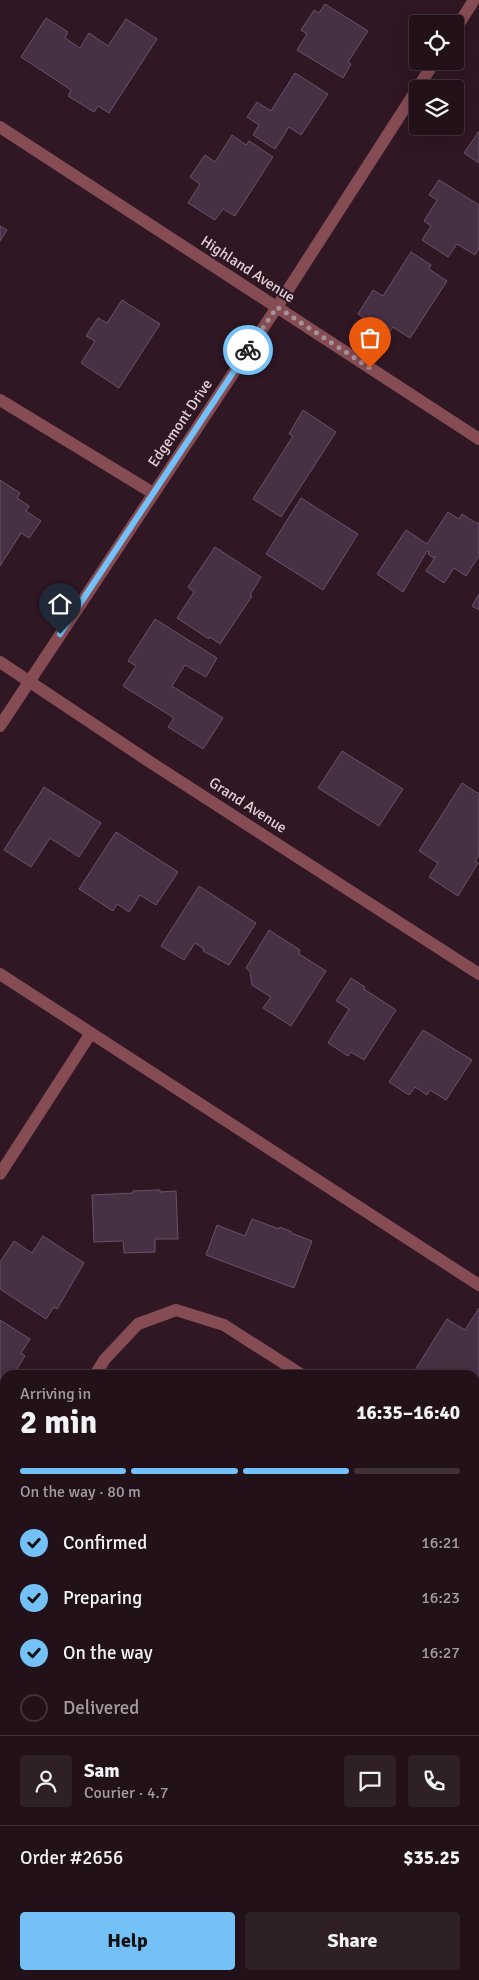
<!DOCTYPE html>
<html lang="en">
<head>
<meta charset="utf-8">
<style>
  :root { --surface:#23111a; --page:#2f1f27; --text:#f1f3f6; --muted:#a39da2; --line:#403139; --accent:#73c1f6 }
  body { margin:0; font-family:Signika,sans-serif; background:var(--page); color:var(--text); height:100vh; display:flex; flex-direction:column; font-size:19px; white-space:nowrap }
  * { box-sizing:border-box; margin:0 }
  p { font-size:16px; color:var(--muted) }
  .icon { flex:none; width:28px; height:28px; fill:none; stroke:currentColor; stroke-width:2; stroke-linecap:round; stroke-linejoin:round }
  .map { position:relative; flex:1; overflow:hidden }
  .panel { position:absolute; left:0px; top:1370px; width:480px; height:610px; display:flex; flex-direction:column; background:var(--surface); border-radius:15px 15px 0 0; box-shadow:0 5px 20px #0002,0 0 0 1px var(--line) }
  .panel>* { flex:none }
  .tools { position:absolute; left:409px; top:15px; display:grid; gap:10px }
  .tools a { display:grid; place-items:center; width:55px; height:55px; border-radius:5px; background:var(--surface); box-shadow:0 5px 20px #0002,0 0 0 1px var(--line); font-size:25px }
  .pin { position:absolute; display:grid; place-items:center; width:42px; height:42px; color:#fff; margin:-51px -21px; border-radius:50% 50% 50% 0; rotate:-45deg; box-shadow:0 0 5px #0007 }
  .pin .icon { rotate:45deg }
  .courier { position:absolute; display:grid; place-items:center; width:50px; height:50px; margin:-25px; border:4px solid #73c1f6; border-radius:50%; background:#fff; color:#222; box-shadow:0 1px 6px #0007 }
  .headline em { font-style:normal; font-weight:700 }
  .headline div { display:flex; flex-direction:column-reverse }
  .headline { display:flex; align-items:center; justify-content:space-between; height:85px; padding:0 20px }
  h1 { font-size:32px; font-weight:700; line-height:38px }
  .bar { display:grid; grid-template-columns:repeat(4,1fr); gap:8px 5px; align-content:center; height:60px; padding:0 20px }
  .bar i { height:6px; border-radius:4px; background:var(--line) }
  .bar .on { background:var(--accent) }
  .bar p { grid-column:span 4 }
  .line { display:flex; align-items:center; gap:12px; padding:0 20px; border-top:1px solid var(--line) }
  .line div { flex:1 }
  .round { display:grid; place-items:center; flex:none; width:52px; height:52px; border-radius:5px; background:var(--page) }
  ol { padding:0 20px; list-style:none }
  li { display:flex; align-items:center; gap:15px; height:55px }
  li p { margin-inline-start:auto }
  li .icon { padding:5px; border-radius:50%; background:var(--accent); color:#111; stroke-width:4 }
  li:last-child { color:var(--muted) }
  li i { width:28px; height:28px; border:2px solid var(--line); border-radius:50% }
  .button { display:flex; gap:10px; margin-top:auto; padding:10px 20px }
  .button a { flex:1; height:58px; border-radius:5px; background:var(--accent); color:#111; font-size:20px; font-weight:700; line-height:58px; text-align:center }
  .button a+a { background:var(--page); color:var(--text) }
  .map>svg:first-child { display:block }
  .building { fill:#453044; stroke:#695368 }
  .lines { fill:none; stroke-linecap:round; stroke-linejoin:round }
  .service { stroke:#864c54; stroke-width:12 }
  .minor { stroke:#864c54; stroke-width:12 }
  .tertiary { stroke:#864c54; stroke-width:12 }
  .secondary { stroke:#c06472; stroke-width:12 }
  .done { stroke:#a49199; stroke-width:5; stroke-dasharray:0 9 }
  .route { stroke:#73c1f6; stroke-width:6 }
  .labels { text-anchor:middle; stroke-width:4; stroke-linejoin:round; paint-order:stroke }
  .street-label { font-size:15px; fill:#e3d2d9; stroke:#2f1723 }
</style>
</head>
<body>
<div class="map">
<svg width="479" height="1980" viewBox="0 0 479 1980">
  <rect width="100%" height="100%" fill="#2f1723"/>
  <g class="building">
    <polygon points="325,4 368,31 348,62 351,64 343,78 297,50 307,34 301,30 314,10 319,13"/>
    <polygon points="46,18 68,32 65,38 80,48 89,33 108,46 126,19 157,39 109,113 98,106 94,112 68,96 71,90 21,57"/>
    <polygon points="295,73 328,94 301,135 289,127 275,149 253,135 259,125 247,117 257,102 271,111"/>
    <polygon points="479,131 479,163 464,153"/>
    <polygon points="232,135 246,145 249,141 273,157 235,216 223,209 215,220 188,203 200,184 190,177 205,155 215,162"/>
    <polygon points="439,180 479,205 479,248 475,255 457,244 448,257 422,240 431,226 424,221 437,200 429,195"/>
    <polygon points="0,226 7,230 0,241"/>
    <polygon points="411,252 431,265 429,269 447,281 410,338 393,327 388,334 358,314 373,290 383,296"/>
    <polygon points="122,300 160,324 119,388 81,363 95,341 86,336 98,318 107,323"/>
    <polygon points="303,410 336,432 281,517 253,499 293,436 289,434"/>
    <polygon points="0,480 20,493 17,498 29,506 26,511 41,521 29,538 21,533 0,566"/>
    <polygon points="301,498 358,534 323,590 266,554"/>
    <polygon points="448,512 459,519 462,514 476,523 479,523 479,556 466,576 454,568 444,583 426,571 436,556 433,558 428,554 429,552 427,551 403,592 377,574 406,530 427,544"/>
    <polygon points="215,547 261,577 250,595 252,596 220,644 210,637 209,639 177,618 194,592 188,587"/>
    <polygon points="479,594 479,610 472,606"/>
    <polygon points="155,619 217,658 206,677 185,665 172,686 223,718 203,749 168,727 174,718 123,686 136,666 128,661"/>
    <polygon points="342,751 403,789 379,826 318,788"/>
    <polygon points="462,783 479,794 479,855 475,861 478,863 458,896 429,877 438,863 419,851"/>
    <polygon points="44,787 101,823 79,857 50,838 31,867 4,850"/>
    <polygon points="116,832 178,872 156,905 140,895 129,912 117,904 113,911 79,889"/>
    <polygon points="199,886 256,923 229,965 203,951 204,949 195,943 184,960 161,946"/>
    <polygon points="269,930 300,950 299,954 326,971 291,1026 263,1008 271,997 252,985 250,971 246,968"/>
    <polygon points="351,978 365,987 364,989 396,1010 364,1060 351,1052 348,1056 328,1043 349,1009 336,1001"/>
    <polygon points="423,1030 472,1060 446,1100 430,1090 427,1095 415,1087 409,1095 389,1082"/>
    <polygon points="160,1190 160,1192 176,1191 178,1239 155,1239 155,1252 124,1253 123,1241 94,1242 92,1195 133,1193 133,1191"/>
    <polygon points="252,1219 279,1229 280,1227 292,1232 291,1233 312,1241 294,1288 206,1255 217,1225 245,1236"/>
    <polygon points="43,1236 84,1263 57,1309 54,1307 46,1319 0,1289 0,1262 14,1241 32,1253"/>
    <polygon points="479,1308 479,1382 475,1389 475,1375 412,1375 447,1319 465,1330"/>
    <polygon points="0,1320 30,1339 21,1353 25,1356 13,1375 5,1375 5,1379 0,1387"/>
  </g>
  <g class="lines">
    <g class="service">
      <polyline points="0,400 153,493"/>
      <polyline points="0,974 479,1285"/>
      <polyline points="0,1174 91,1033"/>
    </g>
    <g class="minor">
      <polyline points="455,30 474,0"/>
      <polyline points="0,127 479,439"/>
      <polyline points="0,662 150,762 479,974"/>
      <polyline points="0,726 277,307 435,61"/>
      <polyline points="95,1375 105,1359 138,1324 176,1310 224,1325 302,1375"/>
      <polyline points="475,1486 479,1489"/>
      <polyline points="0,1520 5,1513"/>
    </g>
    <g class="tertiary">
      <polyline points="475,1520 479,1514"/>
      <polyline points="178,1980 181,1975"/>
    </g>
    <g class="secondary">
      <polyline points="0,1737 5,1745"/>
      <polyline points="161,1975 164,1980"/>
    </g>
  </g>
  <g class="lines">
    <polyline class="done" points="248,350 277,307 370,368"/>
    <polyline class="route" points="60,634 248,350"/>
  </g>
  <g class="labels">
    <g class="street-label">
      <text transform="translate(248 269) rotate(33)" y="5">Highland Avenue</text>
      <text transform="translate(180 423) rotate(-56)" y="5">Edgemont Drive</text>
      <text transform="translate(248 805) rotate(33)" y="5">Grand Avenue</text>
    </g>
  </g>
</svg>
<div class="tools">
<a><svg class="icon" aria-label="locate" viewBox="0 0 24 24"><circle cx="12" cy="12" r="6"/><path d="M12 2v4M12 18v4M2 12h4M18 12h4"/></svg></a>
<a><svg class="icon" aria-label="layers" viewBox="0 0 24 24"><path d="M12 4l9 5-9 5-9-5zM3 14l9 5 9-5"/></svg></a>
</div>
<div class="pin" style="left:370px;top:368px;background:#ea580c"><svg class="icon" aria-label="bag" viewBox="0 0 24 24"><path d="M5 8h14l-1 12H6zM9 8a3 3 0 0 1 6 0"/></svg></div>
<div class="pin" style="left:60px;top:634px;background:#1f2937"><svg class="icon" aria-label="home" viewBox="0 0 24 24"><path d="M3 11l9-7 9 7M6 9v11h12V9"/></svg></div>
<div class="courier" style="left:248px;top:350px"><svg class="icon" aria-label="bike" viewBox="0 0 24 24"><circle cx="6" cy="16" r="4"/><circle cx="18" cy="16" r="4"/><path d="M6 16l4-8h5l3 8M10 8l3 8H6M13 5h3"/></svg></div>
<section class="panel">
<div class="headline"><div><h1>2 min</h1><p>Arriving in</p></div><em>16:35–16:40</em></div>
<div class="bar"><i class="on"></i><i class="on"></i><i class="on"></i><i></i><p>On the way · 80 m</p></div>
<ol>
<li><svg class="icon" aria-label="check" viewBox="0 0 24 24"><path d="M5 12l5 5 9-10"/></svg>Confirmed<p>16:21</p></li>
<li><svg class="icon" aria-label="check" viewBox="0 0 24 24"><path d="M5 12l5 5 9-10"/></svg>Preparing<p>16:23</p></li>
<li><svg class="icon" aria-label="check" viewBox="0 0 24 24"><path d="M5 12l5 5 9-10"/></svg>On the way<p>16:27</p></li>
<li><i></i>Delivered</li>
</ol>
<div class="line" style="height:90px"><a class="round"><svg class="icon" aria-label="person" viewBox="0 0 24 24"><circle cx="12" cy="8" r="4"/><path d="M4 21q1-7 8-7t8 7"/></svg></a><div><b>Sam</b><p>Courier · 4.7</p></div><a class="round"><svg class="icon" aria-label="chat" viewBox="0 0 24 24"><path d="M4 5h16v11H9l-5 4z"/></svg></a><a class="round"><svg class="icon" aria-label="phone" viewBox="0 0 24 24"><path d="M5 4h4l2 5-3 2q2 4 5 5l2-3 5 2v4C11 20 4 13 5 4z"/></svg></a></div>
<div class="line" style="height:65px"><div>Order #2656</div><b>$35.25</b></div>
<div class="button"><a>Help</a><a>Share</a></div>
</section>
</div>
</body>
</html>
